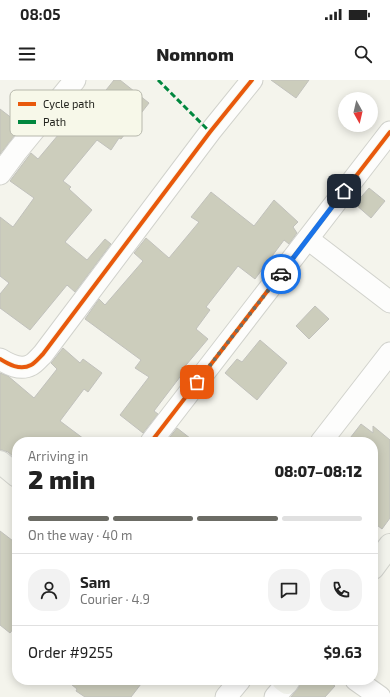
<!DOCTYPE html>
<html lang="en">
<head>
<meta charset="utf-8">
<style>
  :root { --surface:#fff; --page:#f2f2f2; --text:#222; --muted:#767676; --line:#e0e0e0; --accent:#6c6c65 }
  body { margin:0; font-family:"Exo 2",sans-serif; background:var(--page); color:var(--text); height:100vh; display:flex; flex-direction:column; font-size:15px; white-space:nowrap }
  * { box-sizing:border-box; margin:0 }
  p { font-size:13px; color:var(--muted) }
  .icon { flex:none; width:22px; height:22px; fill:none; stroke:currentColor; stroke-width:2; stroke-linecap:round; stroke-linejoin:round }
  .map { position:relative; flex:1; overflow:hidden }
  .panel { position:absolute; left:12px; top:357px; width:366px; height:248px; display:flex; flex-direction:column; background:var(--surface); border-radius:16px; box-shadow:0 2px 10px #0003 }
  .panel>* { flex:none }
  .needle { width:26px; rotate:172deg }
  .buttons { position:absolute; left:338px; top:12px; display:grid; gap:8px }
  .buttons a { display:grid; place-items:center; width:40px; height:40px; border-radius:50%; background:var(--surface); box-shadow:0 2px 10px #0003; font-size:20px }
  .pin { position:absolute; display:grid; place-items:center; width:34px; height:34px; color:#fff; margin:-17px; border-radius:8px; box-shadow:0 2px 6px #0006 }
  .courier { position:absolute; display:grid; place-items:center; width:40px; height:40px; margin:-20px; border:3px solid #1a73e8; border-radius:50%; background:#fff; color:#222; box-shadow:0 1px 5px #0007 }
  .head em { font-style:normal; font-weight:800 }
  .head div { display:flex; flex-direction:column-reverse }
  .head { display:flex; align-items:center; justify-content:space-between; height:68px; padding:0 16px }
  h1 { font-size:26px; font-weight:800; line-height:30px }
  .bar { display:grid; grid-template-columns:repeat(4,1fr); gap:6px 4px; align-content:center; height:48px; padding:0 16px }
  .bar i { height:5px; border-radius:3px; background:var(--line) }
  .bar .current { background:var(--accent) }
  .bar p { grid-column:span 4 }
  .line { display:flex; align-items:center; gap:10px; padding:0 16px; border-top:1px solid var(--line) }
  .line div { flex:1 }
  .round { display:grid; place-items:center; flex:none; width:42px; height:42px; border-radius:16px; background:var(--page) }
  .status { display:flex; justify-content:space-between; align-items:center; height:28px; padding:0 20px; background:var(--surface); direction:ltr }
  .status svg { height:11px; fill:currentColor }
  header { display:flex; justify-content:space-between; align-items:center; height:52px; padding:0 16px; background:var(--surface); font-size:18px; font-weight:800 }
  .map>svg:first-child { display:block }
  .building { fill:#cccdbc; stroke:#c1c1bc }
  .lines { fill:none; stroke-linecap:round; stroke-linejoin:round }
  .street-casing { stroke:#d1d2cc; stroke-width:23 }
  .secondary-casing { stroke:#d1d2cc; stroke-width:24 }
  .street { stroke:#fdfdfc; stroke-width:21 }
  .secondary { stroke:#f2f3ec; stroke-width:22 }
  .quiet { stroke:#00873e; stroke-width:3; stroke-dasharray:6 3; stroke-linecap:butt }
  .cycleway-casing { stroke:#f7f8e9; stroke-width:6 }
  .cycleway { stroke:#e8590c; stroke-width:4 }
  .done { stroke:#6c6c65; stroke-width:4; stroke-dasharray:0 7.2 }
  .route { stroke:#1a73e8; stroke-width:5 }
  .key { fill:#f7f8e9; stroke:#b7b8ac; stroke-width:1 }
  .key-label { font-size:11px; fill:#22231d }
</style>
</head>
<body>
<div class="status"><b>08:05</b><svg viewBox="0 0 49 12"><path d="M0 12V9h3v3zM5 12V6h3v6zM10 12V3h3v9zM15 12V0h3v12zM26 1h20v11H26zM47 4h2v5h-2z"/></svg></div>
<header><svg class="icon" aria-label="menu" viewBox="0 0 24 24"><path d="M4 6h16M4 12h16M4 18h16"/></svg>Nomnom<svg class="icon" aria-label="search" viewBox="0 0 24 24"><circle cx="10" cy="10" r="6"/><path d="M15 15l6 6"/></svg></header>
<div class="map">
<svg width="390" height="617" viewBox="0 0 390 617">
  <rect width="100%" height="100%" fill="#f4f4ec"/>
  <g class="building">
    <polygon points="114,0 120,0 149,23 121,59 119,58 111,70 97,60 63,101 71,107 69,109 92,130 65,162 87,180 105,159 111,164 75,212 67,205 30,250 0,228 0,214 9,203 0,196 0,137 13,147 34,118 10,101 31,73 38,79 69,42 77,48 95,24"/>
    <polygon points="271,0 309,0 296,18"/>
    <polygon points="0,29 22,46 0,74"/>
    <polygon points="369,108 385,121 371,138 355,124"/>
    <polygon points="211,112 254,146 274,120 298,142 293,147 297,153 289,164 284,160 255,199 238,186 206,227 210,230 196,249 208,259 181,291 183,293 154,331 158,334 143,353 120,335 149,297 135,288 141,280 85,239 99,219 105,225 143,181 134,173 146,158 169,178 199,142 191,137"/>
    <polygon points="315,226 329,239 309,259 296,246"/>
    <polygon points="260,260 287,283 257,320 225,293 237,279 242,282"/>
    <polygon points="63,268 80,283 83,279 102,293 88,312 84,309 60,341 88,362 17,362 17,376 15,378 8,372 2,370 0,370 0,293 8,296 34,318 57,289 51,283"/>
    <polygon points="361,344 373,353 373,346 390,360 390,438 382,449 373,442 373,362 347,362"/>
    <polygon points="177,348 195,362 166,362"/>
    <polygon points="0,451 17,464 17,544 10,553 0,545"/>
    <polygon points="66,600 144,600 131,617 85,617 76,611 77,609"/>
    <polygon points="301,600 327,600 335,606 325,617 291,617 299,607"/>
  </g>
  <g class="lines">
    <defs>
      <g id="street">
        <polyline points="0,94 17,71 75,0"/>
        <polyline points="308,159 390,222"/>
        <path d="M0,279C8,284 20,291 31,285C35,283 39,278 43,274L210,52L252,0"/>
        <polyline points="151,362 390,52"/>
        <polyline points="321,362 390,273"/>
        <polyline points="356,600 380,617"/>
        <polyline points="226,617 240,600"/>
        <polyline points="275,617 287,603"/>
      </g>
      <g id="secondary">
        <polyline points="0,382 17,396"/>
        <polyline points="373,488 390,465"/>
        <polyline points="283,600 287,603 289,600"/>
      </g>
    </defs>
    <use href="#street" class="street-casing"/>
    <use href="#secondary" class="secondary-casing"/>
    <use href="#street" class="street"/>
    <use href="#secondary" class="secondary"/>
    <polyline class="quiet" points="158,0 210,52"/>
    <defs>
      <g id="cycleway">
        <path d="M0,279C8,284 20,291 31,285C35,283 39,278 43,274L210,52L252,0"/>
        <polyline points="151,362 390,52"/>
      </g>
    </defs>
    <use href="#cycleway" class="cycleway-casing"/>
    <use href="#cycleway" class="cycleway"/>
  </g>
  <g class="lines">
    <polyline class="done" points="197,302 281,194"/>
    <polyline class="route" points="281,194 344,111"/>
  </g>
  <rect x="10" y="10" width="132" height="46" rx="6" class="key"/>
  <rect x="18" y="22" width="18" height="4" fill="#e8590c"/>
  <rect x="18" y="40" width="18" height="4" fill="#00873e"/>
  <g class="key-label">
    <text x="43" y="28">Cycle path</text>
    <text x="43" y="46">Path</text>
  </g>
</svg>
<div class="buttons">
<a><svg class="needle" viewBox="-14 -14 28 28"><path d="M0-13l5 13h-10z" fill="#e53935"/><path d="M0 13l5-13h-10z" fill="#767676"/></svg></a>
</div>
<div class="pin" style="left:197px;top:302px;background:#ea580c"><svg class="icon" aria-label="bag" viewBox="0 0 24 24"><path d="M5 8h14l-1 12H6zM9 8a3 3 0 0 1 6 0"/></svg></div>
<div class="pin" style="left:344px;top:111px;background:#1f2937"><svg class="icon" aria-label="home" viewBox="0 0 24 24"><path d="M3 11l9-7 9 7M6 9v11h12V9"/></svg></div>
<div class="courier" style="left:281px;top:194px"><svg class="icon" aria-label="car" viewBox="0 0 24 24"><path d="M5 17H2v-5l4-1 3-4h7l3 4 3 1v5h-3M9 17h6M6 11h13"/><circle cx="7" cy="17" r="2"/><circle cx="17" cy="17" r="2"/></svg></div>
<section class="panel">
<div class="head"><div><h1>2 min</h1><p>Arriving in</p></div><em>08:07–08:12</em></div>
<div class="bar"><i class="current"></i><i class="current"></i><i class="current"></i><i></i><p>On the way · 40 m</p></div>
<div class="line" style="height:72px"><a class="round"><svg class="icon" aria-label="person" viewBox="0 0 24 24"><circle cx="12" cy="8" r="4"/><path d="M4 21q1-7 8-7t8 7"/></svg></a><div><b>Sam</b><p>Courier · 4.9</p></div><a class="round"><svg class="icon" aria-label="chat" viewBox="0 0 24 24"><path d="M4 5h16v11H9l-5 4z"/></svg></a><a class="round"><svg class="icon" aria-label="phone" viewBox="0 0 24 24"><path d="M5 4h4l2 5-3 2q2 4 5 5l2-3 5 2v4C11 20 4 13 5 4z"/></svg></a></div>
<div class="line" style="height:52px"><div>Order #9255</div><b>$9.63</b></div>
</section>
</div>
</body>
</html>
